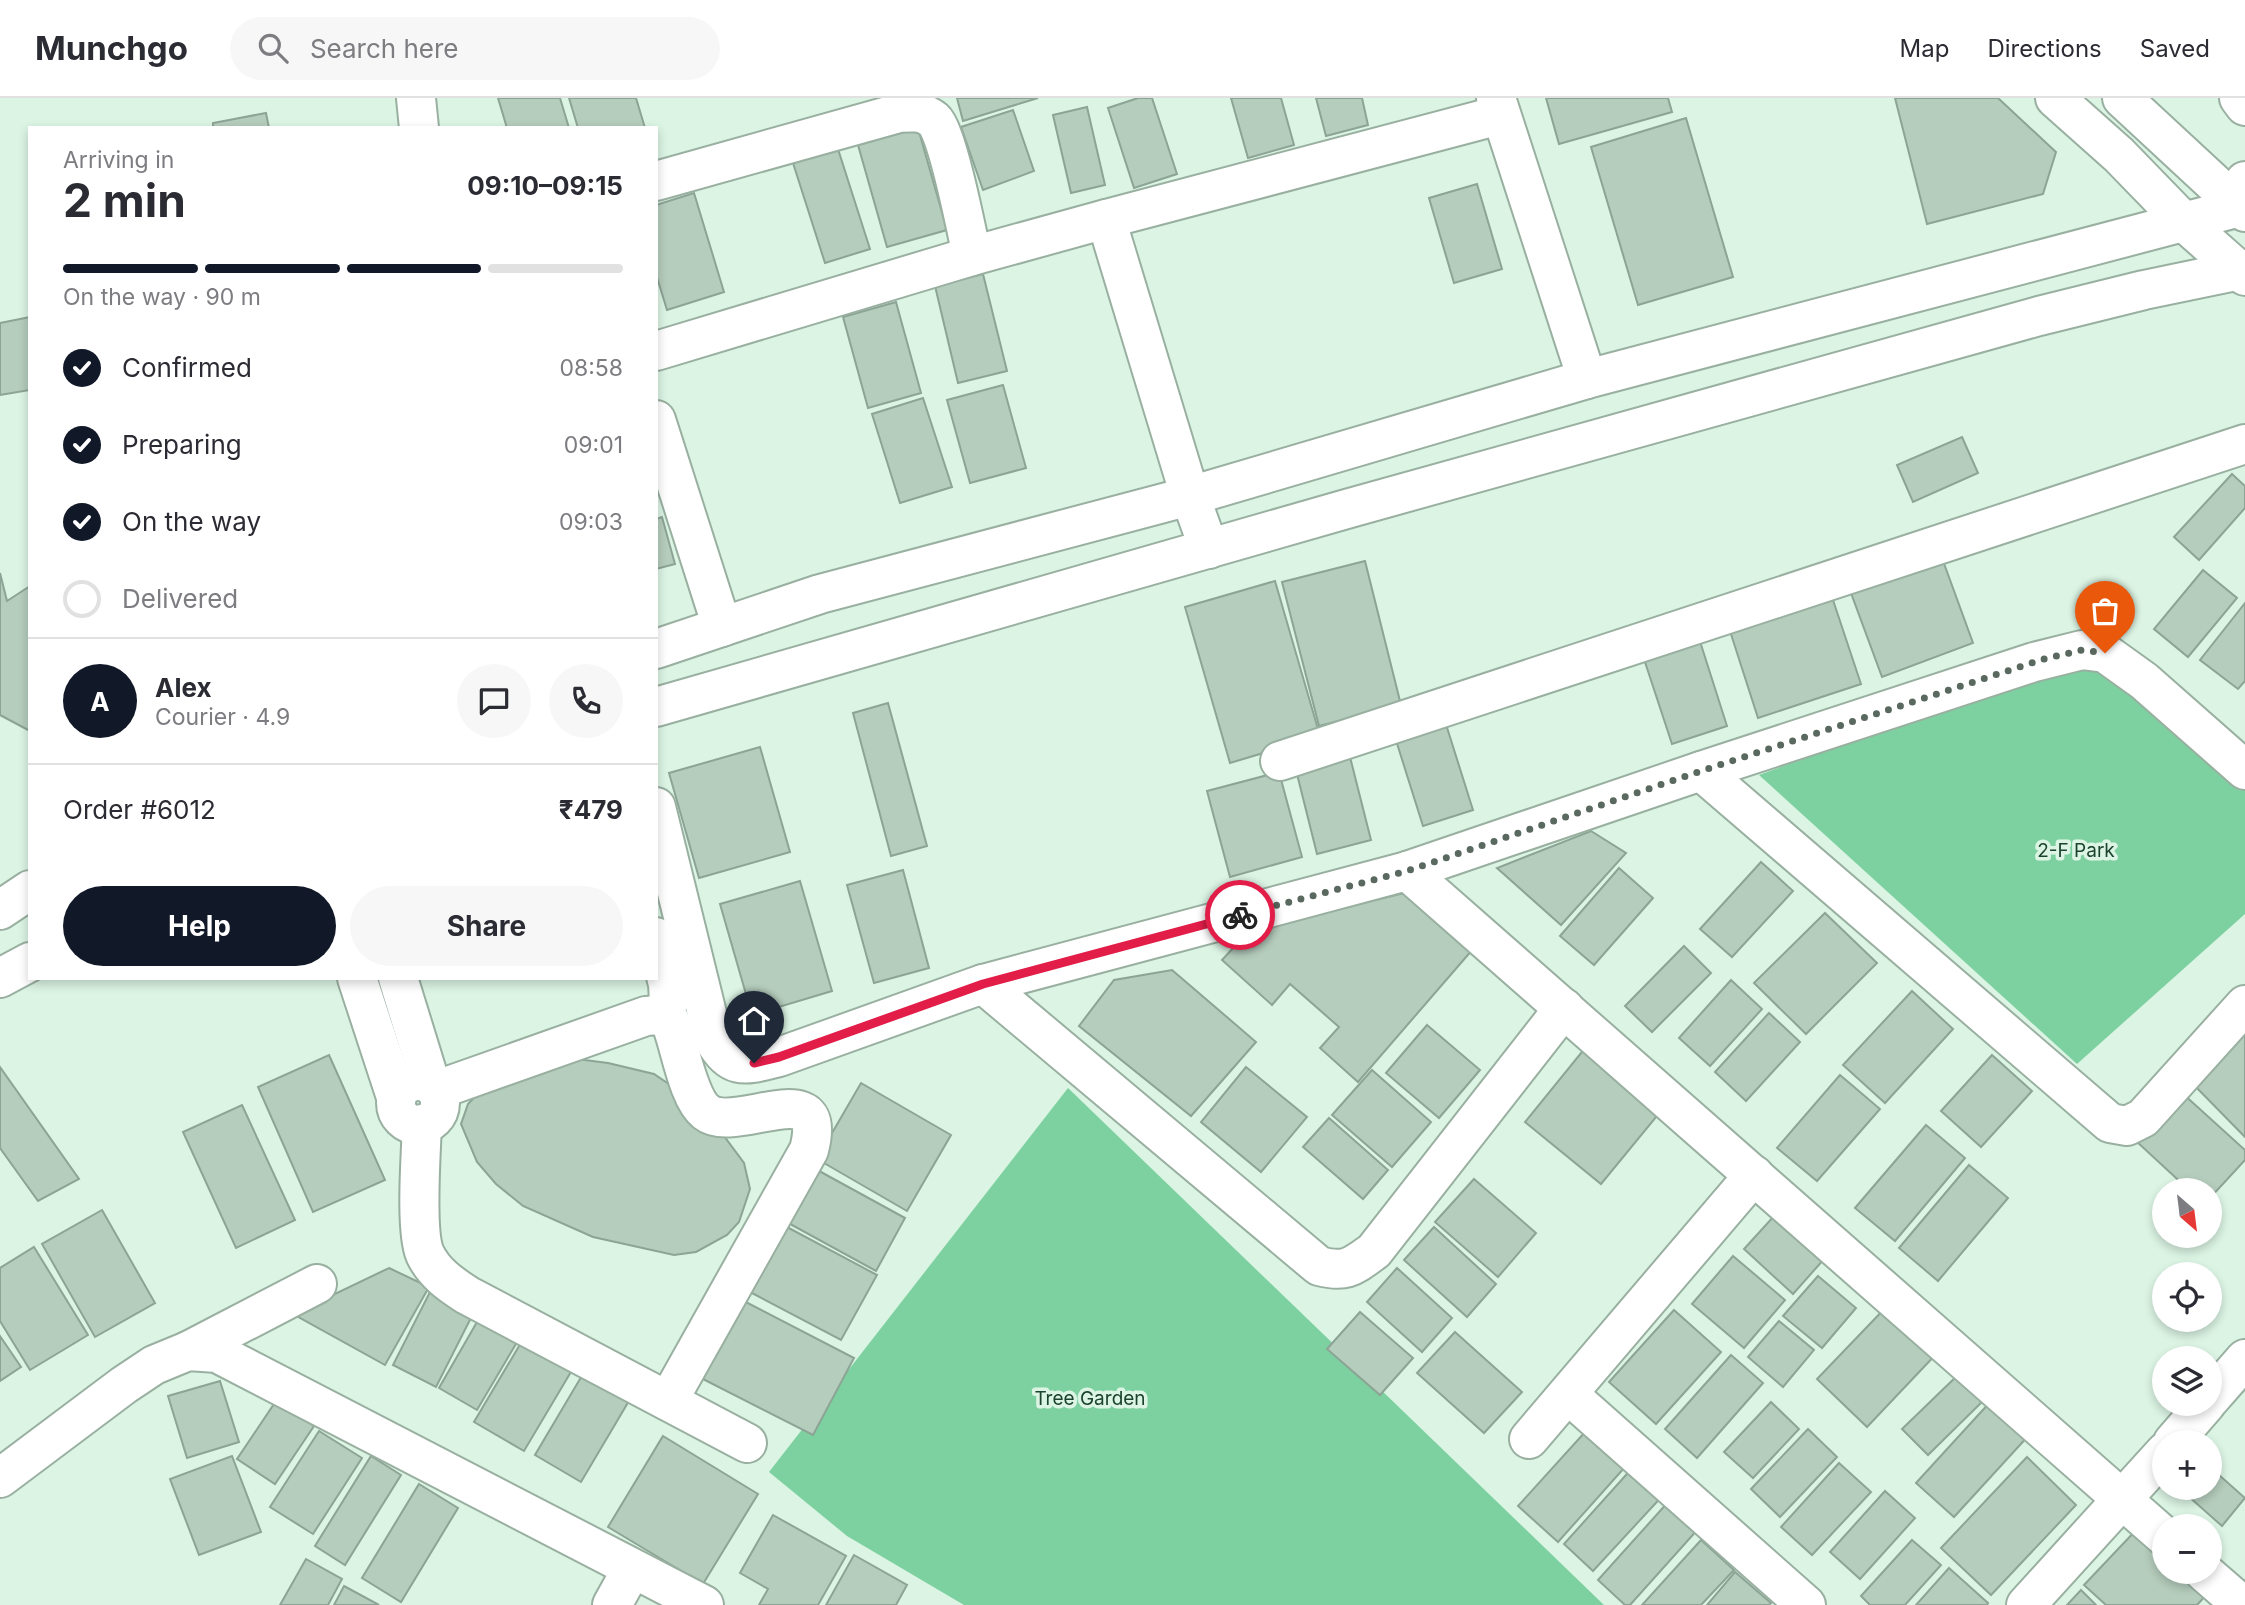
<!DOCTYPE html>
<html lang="en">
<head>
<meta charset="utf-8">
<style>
  :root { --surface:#fff; --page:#f7f7f7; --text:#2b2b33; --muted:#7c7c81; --line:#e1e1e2; --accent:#111827 }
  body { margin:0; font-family:Inter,sans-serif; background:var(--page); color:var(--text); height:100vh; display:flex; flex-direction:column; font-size:26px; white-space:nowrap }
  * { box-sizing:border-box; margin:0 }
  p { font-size:23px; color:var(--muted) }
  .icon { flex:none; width:38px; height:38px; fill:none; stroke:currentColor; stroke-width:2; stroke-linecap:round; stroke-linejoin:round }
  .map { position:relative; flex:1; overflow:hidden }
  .panel { position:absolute; left:28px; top:28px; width:630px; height:854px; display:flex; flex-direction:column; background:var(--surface); border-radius:0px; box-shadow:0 4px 10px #0003 }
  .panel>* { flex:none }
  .needle { width:46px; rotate:152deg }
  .fabs { position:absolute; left:2152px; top:1080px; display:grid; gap:14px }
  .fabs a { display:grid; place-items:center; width:70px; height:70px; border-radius:50%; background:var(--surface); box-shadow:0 4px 10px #0003; font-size:35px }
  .pin { position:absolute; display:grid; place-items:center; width:60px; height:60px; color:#fff; margin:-72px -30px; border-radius:50% 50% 50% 0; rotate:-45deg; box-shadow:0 0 7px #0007 }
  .pin .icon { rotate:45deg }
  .courier { position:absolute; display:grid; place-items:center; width:70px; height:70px; margin:-35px; border:5px solid #e11d48; border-radius:50%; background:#fff; color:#222; box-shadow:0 2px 9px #0007 }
  .headline em { font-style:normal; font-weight:700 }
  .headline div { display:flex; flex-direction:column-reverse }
  .headline { display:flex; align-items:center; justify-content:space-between; height:119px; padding:0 35px }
  h1 { font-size:46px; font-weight:700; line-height:52px }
  .bar { display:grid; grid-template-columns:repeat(4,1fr); gap:10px 7px; align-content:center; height:84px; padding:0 35px }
  .bar i { height:9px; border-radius:5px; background:var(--line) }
  .bar .current { background:var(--accent) }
  .bar p { grid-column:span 4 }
  .line { display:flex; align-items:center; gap:18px; padding:0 35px; border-top:2px solid var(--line) }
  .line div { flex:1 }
  .round { display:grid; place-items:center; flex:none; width:74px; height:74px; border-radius:37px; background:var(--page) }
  ol { padding:0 35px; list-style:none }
  li { display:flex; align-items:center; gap:21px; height:77px }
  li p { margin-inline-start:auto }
  li .icon { padding:7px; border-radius:50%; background:var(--accent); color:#fff; stroke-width:4 }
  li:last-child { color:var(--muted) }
  li i { width:38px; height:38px; border:4px solid var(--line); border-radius:50% }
  .cta { display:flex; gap:14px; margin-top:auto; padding:14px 35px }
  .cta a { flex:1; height:80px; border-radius:42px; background:var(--accent); color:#fff; font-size:28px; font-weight:700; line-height:80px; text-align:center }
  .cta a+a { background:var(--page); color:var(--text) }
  header { display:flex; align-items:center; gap:42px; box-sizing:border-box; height:98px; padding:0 35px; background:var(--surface); border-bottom:2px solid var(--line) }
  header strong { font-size:33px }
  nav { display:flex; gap:38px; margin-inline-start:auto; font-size:24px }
  .search { width:490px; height:63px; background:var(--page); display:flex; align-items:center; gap:18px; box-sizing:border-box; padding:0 24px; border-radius:38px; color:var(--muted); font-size:26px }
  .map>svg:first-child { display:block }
  .green { fill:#7dd09f }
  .building { fill:#b5cdbd; stroke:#8ca495; stroke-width:2 }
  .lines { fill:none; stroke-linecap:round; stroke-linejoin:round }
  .minor-casing { stroke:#99b0a1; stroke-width:42 }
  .minor { stroke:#fff; stroke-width:38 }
  .done { stroke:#5a695f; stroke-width:7; stroke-dasharray:0 12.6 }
  .route { stroke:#e11d48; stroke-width:9 }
  .labels { text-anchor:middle; stroke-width:7; stroke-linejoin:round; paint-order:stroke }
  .park-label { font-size:19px; fill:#1c432e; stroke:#dbf4e4 }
</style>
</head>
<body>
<header>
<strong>Munchgo</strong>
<div class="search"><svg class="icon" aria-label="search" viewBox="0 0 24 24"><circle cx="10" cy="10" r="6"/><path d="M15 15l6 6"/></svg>Search here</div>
<nav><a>Map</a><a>Directions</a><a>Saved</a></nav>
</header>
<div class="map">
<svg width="2245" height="1507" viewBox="0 0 2245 1507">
  <rect width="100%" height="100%" fill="#dbf4e4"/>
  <g class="green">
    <polygon points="2096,565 2245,690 2245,816 2077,966 1759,677 2036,575"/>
    <polygon points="1068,990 1604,1507 964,1507 847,1438 769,1374"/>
  </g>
  <g class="building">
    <polygon points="498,0 560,0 569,30 507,30"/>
    <polygon points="569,0 636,0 645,30 578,30"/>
    <polygon points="957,0 1038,0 963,23"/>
    <polygon points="1138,0 1152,0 1177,76 1134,90 1108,10"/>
    <polygon points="1231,0 1281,0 1294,47 1248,60"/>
    <polygon points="1316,0 1362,0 1368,27 1326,38"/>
    <polygon points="1546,0 1668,0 1672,14 1559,46"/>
    <polygon points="1895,0 1998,0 2056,54 2043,96 1927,126"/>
    <polygon points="1087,9 1105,87 1071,95 1053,17"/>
    <polygon points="1013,12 1034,73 983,92 961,29"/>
    <polygon points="266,15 269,30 213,30 213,25"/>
    <polygon points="1686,20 1733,179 1638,207 1591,49"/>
    <polygon points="918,30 947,132 887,149 858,47"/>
    <polygon points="838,51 870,151 825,165 793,65"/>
    <polygon points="1477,86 1502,171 1454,185 1429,100"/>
    <polygon points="694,95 724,194 667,212 656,176 656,107"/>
    <polygon points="983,176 1007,273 958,285 935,188"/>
    <polygon points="896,204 921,295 868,310 843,219"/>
    <polygon points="30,219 30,292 0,297 0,225"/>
    <polygon points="1003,287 1026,370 970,385 947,302"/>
    <polygon points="923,300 952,389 900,405 872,316"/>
    <polygon points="1962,339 1978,375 1913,404 1897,367"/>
    <polygon points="2232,376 2245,388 2245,410 2199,462 2174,439"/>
    <polygon points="662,419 675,466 656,471 656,421"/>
    <polygon points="1942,460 1973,545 1882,579 1851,495"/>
    <polygon points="1365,463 1401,607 1319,628 1282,484"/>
    <polygon points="2203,472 2237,500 2188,559 2154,531"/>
    <polygon points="0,475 7,503 30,488 30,633 0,617"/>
    <polygon points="1275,483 1320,638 1230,665 1185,509"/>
    <polygon points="1831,496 1861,586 1758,620 1729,530"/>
    <polygon points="2245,505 2245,583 2238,591 2200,562"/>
    <polygon points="1697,534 1727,628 1672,646 1641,552"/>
    <polygon points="888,605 927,748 891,758 853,615"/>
    <polygon points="1444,620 1473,712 1423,728 1394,636"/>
    <polygon points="760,649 790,754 699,780 669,675"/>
    <polygon points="1348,651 1371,742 1317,756 1294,664"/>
    <polygon points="1279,674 1302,759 1230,779 1207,693"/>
    <polygon points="1591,733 1626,755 1561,827 1497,770"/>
    <polygon points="1761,764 1793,793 1732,859 1700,831"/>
    <polygon points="1619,770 1653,800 1594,867 1560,838"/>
    <polygon points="903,772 929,870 874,885 847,787"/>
    <polygon points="800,783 832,893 752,917 720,806"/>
    <polygon points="1408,794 1473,851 1358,984 1320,950 1339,929 1290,886 1272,907 1222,862 1249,833"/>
    <polygon points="1825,815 1877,865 1806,936 1754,885"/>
    <polygon points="1684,848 1711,875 1652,934 1625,908"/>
    <polygon points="1172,872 1256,944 1191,1018 1079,928 1114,882"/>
    <polygon points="1731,882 1762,911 1710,968 1679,940"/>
    <polygon points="1912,893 1953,931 1885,1005 1843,967"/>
    <polygon points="1769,915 1800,944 1746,1003 1715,974"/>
    <polygon points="1427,927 1480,972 1439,1020 1386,975"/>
    <polygon points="2245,932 2245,1039 2191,984"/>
    <polygon points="1590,944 1666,1007 1601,1086 1525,1024"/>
    <polygon points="329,957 385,1082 313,1114 258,989"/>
    <polygon points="1992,957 2032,993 1981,1049 1941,1013"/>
    <polygon points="569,960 608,965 654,976 682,995 718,1030 744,1065 750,1091 739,1124 727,1137 696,1154 674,1157 593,1139 523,1108 496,1086 477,1064 461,1026 468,1006 493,980"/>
    <polygon points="0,969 79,1081 38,1103 0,1050"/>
    <polygon points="1246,969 1307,1019 1261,1074 1201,1024"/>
    <polygon points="1372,972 1431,1024 1392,1069 1332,1017"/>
    <polygon points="1840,977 1880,1011 1817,1083 1777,1050"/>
    <polygon points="861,985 951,1037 907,1113 817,1061"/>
    <polygon points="2181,994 2245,1052 2245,1062 2210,1100 2210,1092 2189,1092 2136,1043"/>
    <polygon points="242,1007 295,1122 236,1150 183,1034"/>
    <polygon points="1329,1020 1388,1072 1363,1101 1303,1049"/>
    <polygon points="1926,1027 1965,1060 1895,1143 1855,1110"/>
    <polygon points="1969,1067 2008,1100 1938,1183 1899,1150"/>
    <polygon points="810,1068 905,1120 876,1173 781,1121"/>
    <polygon points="1474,1081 1536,1135 1498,1179 1435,1124"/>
    <polygon points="1784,1107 1833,1151 1793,1196 1744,1151"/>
    <polygon points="102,1112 155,1205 95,1239 42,1146"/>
    <polygon points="785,1128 877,1177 841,1242 750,1194"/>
    <polygon points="1434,1129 1496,1186 1467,1219 1404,1162"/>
    <polygon points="34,1149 88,1237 30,1272 0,1223 0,1170"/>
    <polygon points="1733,1158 1785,1202 1744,1250 1692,1206"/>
    <polygon points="389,1170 429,1189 385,1267 293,1216"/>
    <polygon points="1397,1170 1452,1220 1422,1254 1367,1204"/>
    <polygon points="1818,1178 1856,1210 1822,1250 1783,1218"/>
    <polygon points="432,1190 475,1212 436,1289 393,1267"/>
    <polygon points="738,1200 854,1260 813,1337 697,1278"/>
    <polygon points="1890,1205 1940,1252 1867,1329 1817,1281"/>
    <polygon points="1674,1212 1721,1254 1656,1326 1609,1284"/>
    <polygon points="1360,1214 1413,1260 1380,1297 1327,1251"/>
    <polygon points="481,1217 520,1239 477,1312 439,1290"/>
    <polygon points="1779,1223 1814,1252 1783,1289 1748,1259"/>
    <polygon points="528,1233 578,1262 524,1353 474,1324"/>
    <polygon points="1455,1234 1522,1294 1484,1335 1417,1275"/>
    <polygon points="0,1238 21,1269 0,1283"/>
    <polygon points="1731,1257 1763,1285 1697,1360 1665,1331"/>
    <polygon points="590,1264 636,1291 581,1384 535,1357"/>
    <polygon points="1961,1274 1986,1300 1928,1357 1902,1331"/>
    <polygon points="220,1283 239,1344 187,1360 168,1298"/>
    <polygon points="1992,1302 2030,1336 1954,1419 1916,1385"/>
    <polygon points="276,1303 314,1328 275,1386 237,1361"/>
    <polygon points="1771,1304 1799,1331 1753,1380 1724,1354"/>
    <polygon points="1808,1331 1837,1359 1780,1419 1751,1391"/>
    <polygon points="319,1333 362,1360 313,1436 270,1409"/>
    <polygon points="1586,1333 1625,1369 1558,1444 1518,1408"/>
    <polygon points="663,1338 758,1396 703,1486 608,1429"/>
    <polygon points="232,1358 261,1434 199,1457 170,1381"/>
    <polygon points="371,1358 401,1377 345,1467 315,1448"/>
    <polygon points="2027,1359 2076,1407 1991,1497 1941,1450"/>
    <polygon points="1839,1365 1871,1394 1812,1457 1781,1429"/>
    <polygon points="1635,1367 1666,1394 1593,1473 1564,1446"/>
    <polygon points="2210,1369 2245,1400 2222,1428 2179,1390 2210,1390"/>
    <polygon points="419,1386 458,1410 401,1504 362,1480"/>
    <polygon points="1885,1393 1915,1420 1860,1481 1830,1454"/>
    <polygon points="1669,1403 1699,1430 1630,1507 1625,1507 1598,1482"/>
    <polygon points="773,1417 846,1458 818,1507 759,1507 768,1491 740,1475"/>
    <polygon points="2139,1429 2165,1453 2165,1474 2187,1474 2209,1494 2197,1507 2106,1507 2084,1487"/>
    <polygon points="1701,1442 1734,1472 1701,1507 1642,1507"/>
    <polygon points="1912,1442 1941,1467 1905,1507 1870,1507 1861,1498"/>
    <polygon points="854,1457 907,1487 896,1507 826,1507"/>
    <polygon points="306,1461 342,1481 328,1507 280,1507"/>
    <polygon points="1949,1470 1988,1505 1987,1507 1916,1507"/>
    <polygon points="1735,1474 1771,1505 1769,1507 1707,1507"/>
    <polygon points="344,1488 379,1507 334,1507"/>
    <polygon points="2081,1492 2096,1507 2067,1507"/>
  </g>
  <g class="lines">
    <defs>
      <g id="minor">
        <polyline points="416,0 419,30"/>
        <polyline points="1496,0 1587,281"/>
        <polyline points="2055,0 2119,57 2184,124 2245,178"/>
        <polyline points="2122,0 2245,114"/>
        <polyline points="2239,0 2245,8"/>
        <path d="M656,83L899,15C913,14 923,13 934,22C947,33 967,135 972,158"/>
        <polyline points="1106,121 1500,17"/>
        <polyline points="656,253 972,158 1106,121 1190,398 1209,451"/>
        <polyline points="656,322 722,529"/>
        <polyline points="656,551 820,496 1190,398 1587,281 2240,109 2245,83"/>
        <polyline points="656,609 1350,410 2039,218 2144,192 2245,171"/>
        <polyline points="1280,663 2245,346"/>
        <polyline points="1701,673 2110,1025 2127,1028 2143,1020 2245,907"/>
        <path d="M656,709L713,940C731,974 746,967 779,959L983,886L1407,773L1701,673L2034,564L2082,552L2105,555L2144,583L2245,672"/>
        <polyline points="1407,773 2165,1439"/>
        <polyline points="0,812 30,792"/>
        <polyline points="656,839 668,886 669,903 660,917"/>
        <polyline points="0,880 30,864"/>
        <polyline points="357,880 396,999"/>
        <polyline points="398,880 431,987"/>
        <path d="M983,886L1319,1168C1346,1175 1352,1169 1374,1153L1564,910"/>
        <circle cx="418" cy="1005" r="22"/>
        <path d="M437,992L646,918L660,917L670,923C680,946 687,999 706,1014C736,1038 830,972 809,1052L668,1303"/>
        <path d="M422,1026C421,1055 415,1133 425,1156C434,1175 450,1186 467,1197L747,1345"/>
        <polyline points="188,1253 317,1186"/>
        <polyline points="1569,1297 1806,1507"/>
        <polyline points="2210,1301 2245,1261"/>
        <polyline points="1529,1341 1754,1077"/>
        <polyline points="2173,1344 2206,1306"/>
        <polyline points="0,1380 124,1287 154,1267 188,1253 217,1255 704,1507"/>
        <polyline points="2204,1474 2242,1507"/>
        <polyline points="612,1507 632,1471"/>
        <polyline points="2026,1507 2165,1354"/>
      </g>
    </defs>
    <use href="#minor" class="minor-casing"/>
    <use href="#minor" class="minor"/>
  </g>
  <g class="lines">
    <polyline class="done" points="1240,817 1407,773 1701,673 2044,561 2082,552 2105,555"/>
    <polyline class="route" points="754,965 779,959 983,886 1240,817"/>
  </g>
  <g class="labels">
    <g class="park-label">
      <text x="2076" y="759">2-F Park</text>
      <text x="1090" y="1307">Tree Garden</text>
    </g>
  </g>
</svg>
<div class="fabs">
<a><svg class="needle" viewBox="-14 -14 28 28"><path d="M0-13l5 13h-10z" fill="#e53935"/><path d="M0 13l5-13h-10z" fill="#7c7c81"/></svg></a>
<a><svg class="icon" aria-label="locate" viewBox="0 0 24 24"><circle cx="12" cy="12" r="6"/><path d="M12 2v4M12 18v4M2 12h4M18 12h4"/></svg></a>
<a><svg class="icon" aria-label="layers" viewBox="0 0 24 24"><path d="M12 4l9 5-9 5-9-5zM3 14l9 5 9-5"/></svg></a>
<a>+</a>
<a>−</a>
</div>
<div class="pin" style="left:2105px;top:555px;background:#ea580c"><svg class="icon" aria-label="bag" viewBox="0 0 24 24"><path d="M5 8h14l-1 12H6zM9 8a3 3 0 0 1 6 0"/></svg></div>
<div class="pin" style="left:754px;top:965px;background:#1f2937"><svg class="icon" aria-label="home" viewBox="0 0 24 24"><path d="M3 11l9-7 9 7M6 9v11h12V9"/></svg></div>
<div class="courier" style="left:1240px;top:817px"><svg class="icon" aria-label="bike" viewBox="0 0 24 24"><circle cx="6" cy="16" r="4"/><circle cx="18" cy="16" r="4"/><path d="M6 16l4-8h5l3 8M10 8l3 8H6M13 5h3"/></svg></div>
<section class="panel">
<div class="headline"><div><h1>2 min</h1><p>Arriving in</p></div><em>09:10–09:15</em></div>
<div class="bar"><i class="current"></i><i class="current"></i><i class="current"></i><i></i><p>On the way · 90 m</p></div>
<ol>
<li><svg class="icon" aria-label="check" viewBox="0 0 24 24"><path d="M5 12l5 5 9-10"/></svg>Confirmed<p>08:58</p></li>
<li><svg class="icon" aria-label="check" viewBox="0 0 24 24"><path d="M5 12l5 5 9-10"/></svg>Preparing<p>09:01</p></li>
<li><svg class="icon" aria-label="check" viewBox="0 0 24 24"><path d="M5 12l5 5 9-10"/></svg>On the way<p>09:03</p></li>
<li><i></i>Delivered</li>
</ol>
<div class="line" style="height:126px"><b class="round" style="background:var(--accent);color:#fff">A</b><div><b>Alex</b><p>Courier · 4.9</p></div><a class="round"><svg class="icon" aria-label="chat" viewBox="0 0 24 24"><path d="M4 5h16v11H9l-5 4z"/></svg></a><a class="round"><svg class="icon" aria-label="phone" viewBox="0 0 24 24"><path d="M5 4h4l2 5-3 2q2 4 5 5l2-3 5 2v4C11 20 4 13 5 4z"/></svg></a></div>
<div class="line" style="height:91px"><div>Order #6012</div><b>₹479</b></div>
<div class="cta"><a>Help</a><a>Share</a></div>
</section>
</div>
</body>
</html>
